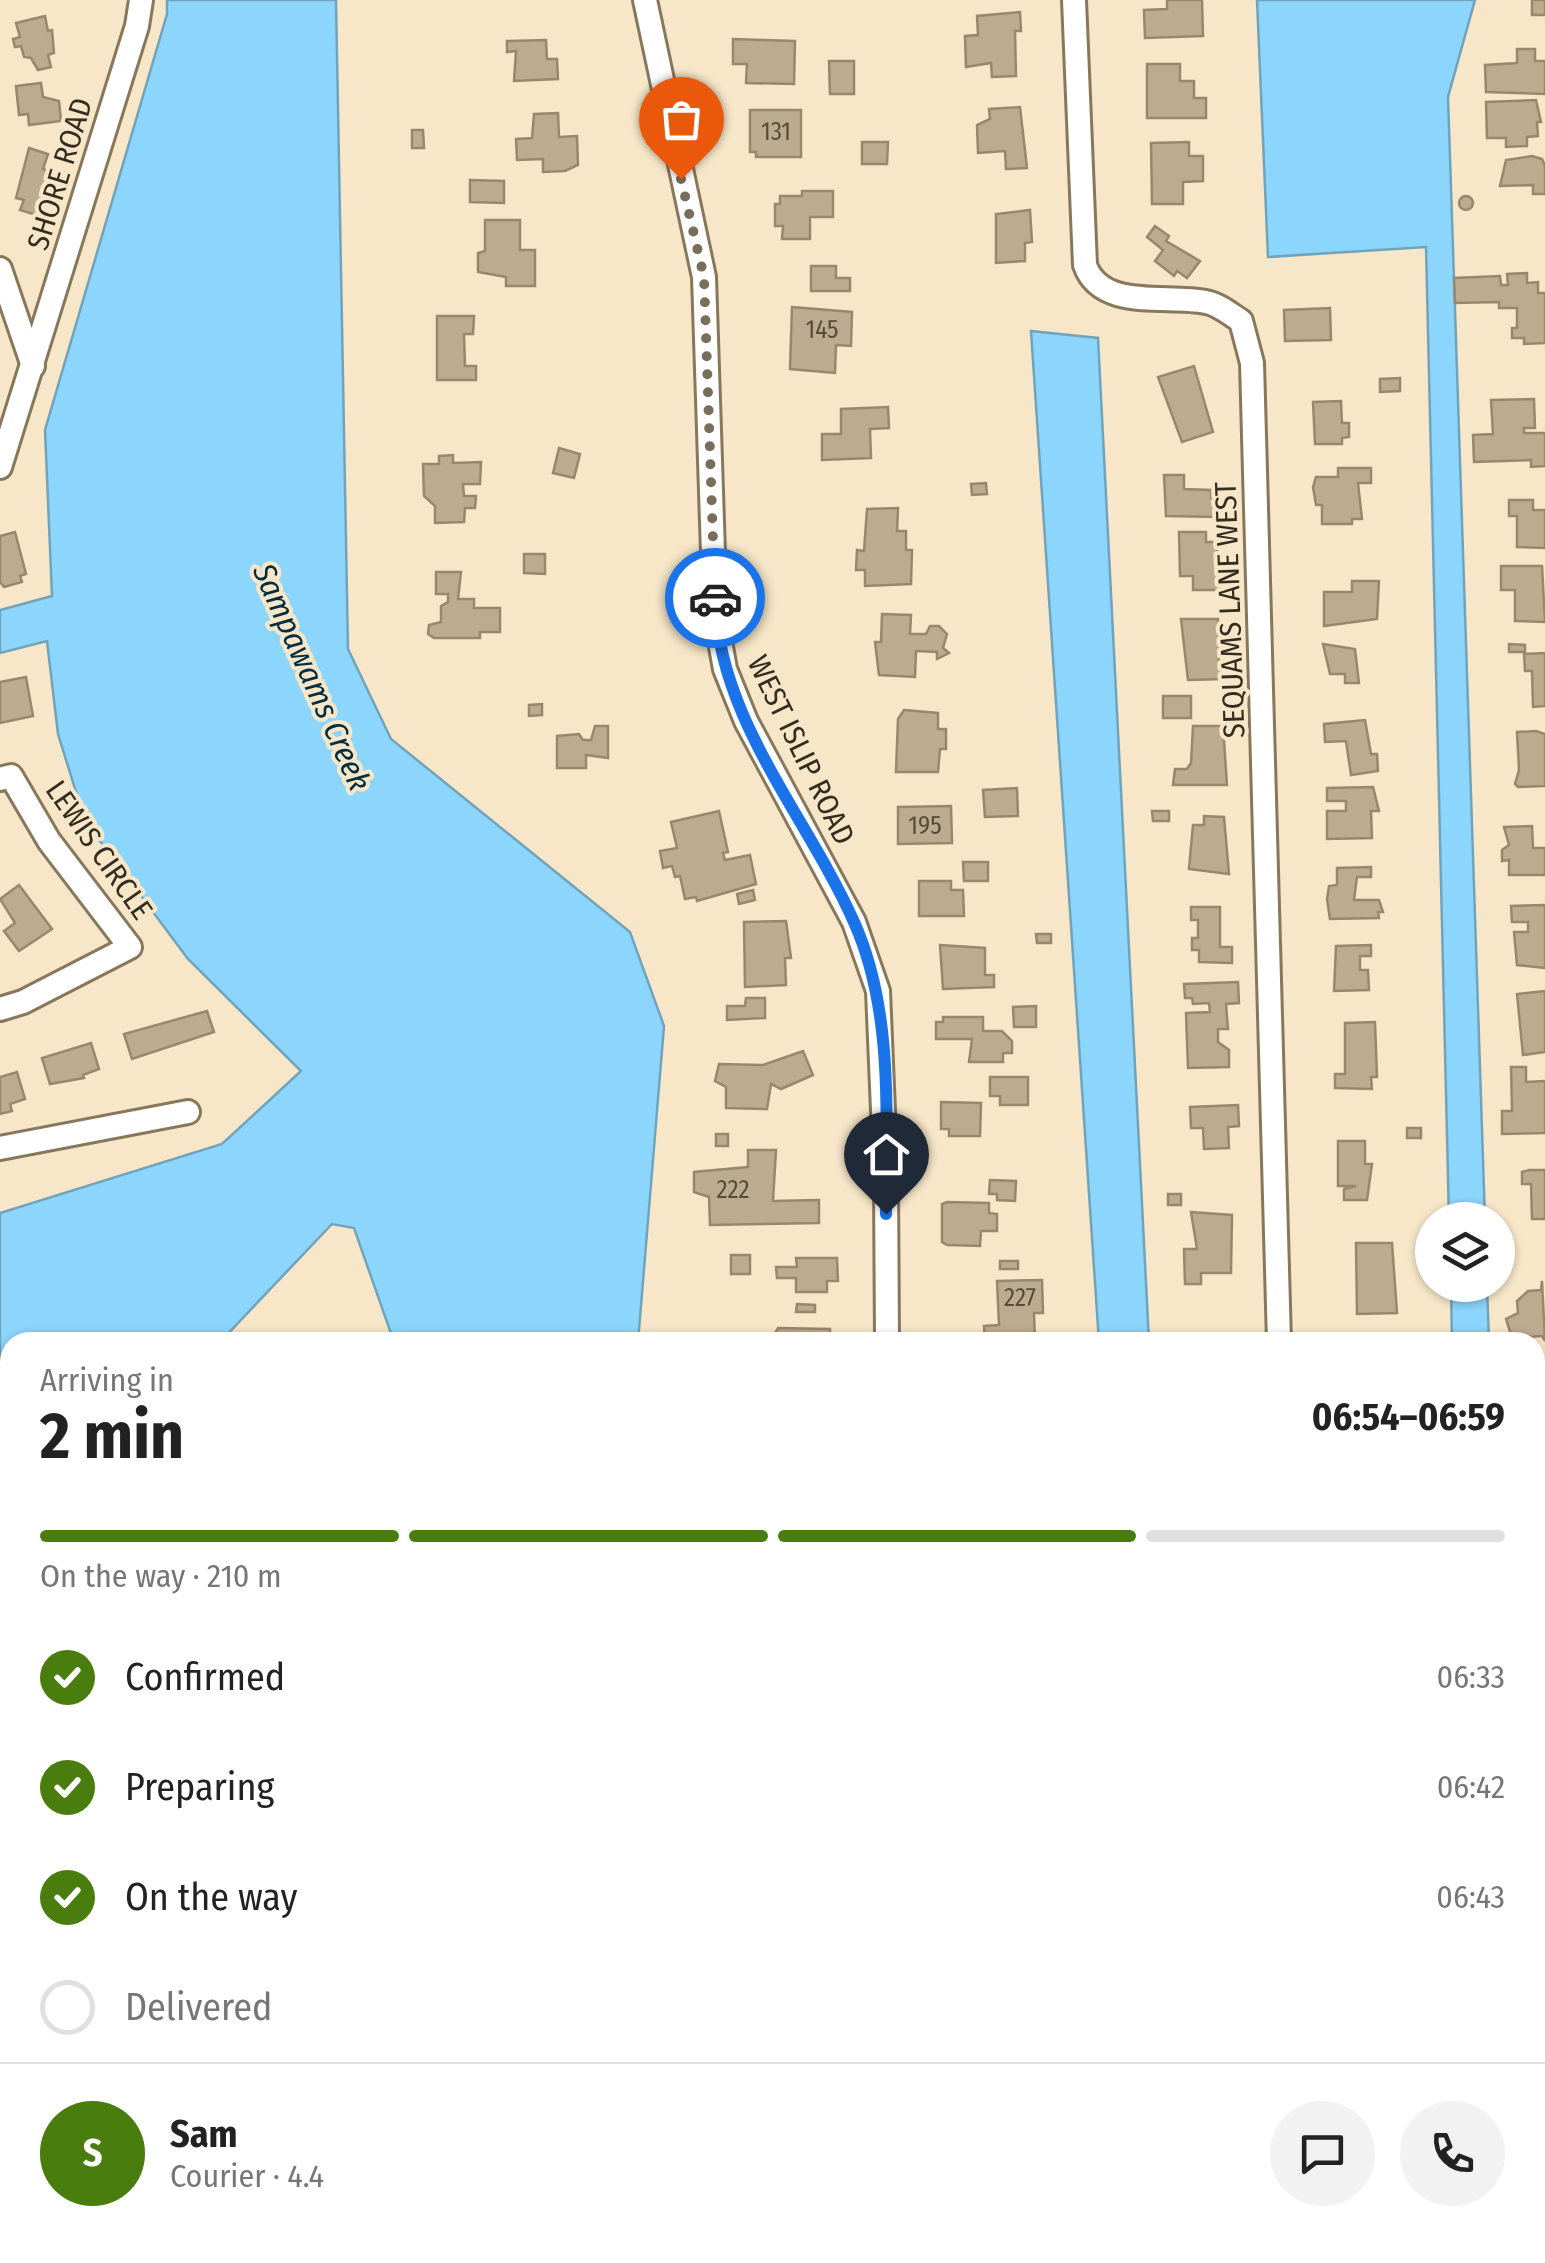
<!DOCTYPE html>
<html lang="en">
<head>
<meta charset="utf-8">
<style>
  :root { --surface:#fff; --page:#f2f2f2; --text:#222; --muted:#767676; --line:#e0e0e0; --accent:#497d0e }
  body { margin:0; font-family:"Fira Sans Condensed",sans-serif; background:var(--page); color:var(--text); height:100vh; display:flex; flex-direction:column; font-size:38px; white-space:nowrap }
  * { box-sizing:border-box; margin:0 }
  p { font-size:32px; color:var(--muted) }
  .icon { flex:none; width:55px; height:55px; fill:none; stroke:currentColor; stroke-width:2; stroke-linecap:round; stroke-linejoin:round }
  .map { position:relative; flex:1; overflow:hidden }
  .panel { position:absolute; left:0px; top:1332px; width:1545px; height:932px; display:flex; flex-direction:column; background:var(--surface); border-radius:30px 30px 0 0; box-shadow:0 2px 8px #0004 }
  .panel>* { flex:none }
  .fabs { position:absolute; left:1415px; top:1202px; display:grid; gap:20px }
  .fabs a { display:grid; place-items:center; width:100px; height:100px; border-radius:50%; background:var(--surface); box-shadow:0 2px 8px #0004; font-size:50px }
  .pin { position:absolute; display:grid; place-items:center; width:85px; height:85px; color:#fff; margin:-102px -42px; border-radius:50% 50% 50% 0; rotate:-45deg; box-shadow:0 0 10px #0007 }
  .pin .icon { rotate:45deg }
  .courier { position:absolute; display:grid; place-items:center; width:100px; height:100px; margin:-50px; border:8px solid #1a73e8; border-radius:50%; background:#fff; color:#222; box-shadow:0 2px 12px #0007 }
  .summary em { font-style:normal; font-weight:700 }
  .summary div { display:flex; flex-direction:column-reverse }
  .summary { display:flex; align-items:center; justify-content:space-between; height:170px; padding:0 40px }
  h1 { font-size:65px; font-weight:700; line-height:75px }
  .bar { display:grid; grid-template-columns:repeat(4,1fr); gap:15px 10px; align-content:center; height:120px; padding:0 40px }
  .bar i { height:12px; border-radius:8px; background:var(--line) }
  .bar .on { background:var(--accent) }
  .bar p { grid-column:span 4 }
  .line { display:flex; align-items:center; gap:25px; padding:0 40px; border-top:2px solid var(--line) }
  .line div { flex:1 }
  .round { display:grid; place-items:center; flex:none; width:105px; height:105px; border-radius:52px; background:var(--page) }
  ol { padding:0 40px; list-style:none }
  li { display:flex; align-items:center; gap:30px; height:110px }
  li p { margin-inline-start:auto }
  li .icon { padding:10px; border-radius:50%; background:var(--accent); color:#fff; stroke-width:4 }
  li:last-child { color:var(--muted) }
  li i { width:55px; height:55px; border:5px solid var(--line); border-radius:50% }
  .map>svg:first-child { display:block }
  .water { fill:#8cd5fc; stroke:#71a3ba; stroke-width:2.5 }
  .building { fill:#bdab8f; stroke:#99876c; stroke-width:2.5 }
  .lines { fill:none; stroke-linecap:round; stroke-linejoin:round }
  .service-casing { stroke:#87785c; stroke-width:16 }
  .minor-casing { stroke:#87785c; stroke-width:28 }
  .service { stroke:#fff; stroke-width:11 }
  .minor { stroke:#fff; stroke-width:22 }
  .done { stroke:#786e5b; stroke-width:10; stroke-dasharray:0 18 }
  .route { stroke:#1a73e8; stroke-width:12 }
  .labels { text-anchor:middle; stroke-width:8; stroke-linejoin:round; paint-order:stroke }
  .number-label { font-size:25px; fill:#564c3c }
  .street-label { font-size:30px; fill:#332d21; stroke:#f7e7c8 }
  .water-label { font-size:32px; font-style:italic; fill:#002d40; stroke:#f7e7c8 }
</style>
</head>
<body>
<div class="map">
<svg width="1545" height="2263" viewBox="0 0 1545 2263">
  <rect width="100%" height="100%" fill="#f7e7c8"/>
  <g class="water">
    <polygon points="167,0 336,0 348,649 391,739 630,932 664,1026 638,1342 394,1342 354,1228 332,1224 220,1342 10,1342 10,1498 0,1498 0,1213 222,1144 301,1071 188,959 85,821 58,734 47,641 0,653 0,610 52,596 45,430 167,14"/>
    <polygon points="1257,0 1475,0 1448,97 1485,1220 1449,1220 1426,247 1268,257"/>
    <polygon points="1031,331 1098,338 1149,1342 1099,1342"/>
    <polygon points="1451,1285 1487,1285 1489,1342 1452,1342"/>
    <polygon points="1545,1667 1545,2263 1286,2263 1292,2255 1535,2255 1535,1668"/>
    <polygon points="0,2169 10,2195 10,2255 34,2255 37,2263 0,2263"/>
  </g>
  <g class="building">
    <polygon points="1167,0 1202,0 1203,36 1145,38 1144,10 1167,9"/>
    <rect x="1532" y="0" width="13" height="15"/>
    <polygon points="1020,12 1021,31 1015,31 1016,76 992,77 991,63 966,67 965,36 978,35 977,16"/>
    <polygon points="45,16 48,31 52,30 54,53 48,55 51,67 38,70 31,58 24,57 21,46 15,47 13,39 20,37 16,23"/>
    <polygon points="733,39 795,41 794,84 746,83 747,64 733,64"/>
    <polygon points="546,40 547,59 557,59 558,79 514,81 516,51 507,52 507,41"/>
    <polygon points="1517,49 1535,49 1535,61 1545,61 1545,94 1486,92 1485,65 1517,63"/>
    <polygon points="829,61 854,61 854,94 830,94"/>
    <polygon points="1147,64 1180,64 1180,81 1194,81 1194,98 1206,98 1206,118 1147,118"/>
    <polygon points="41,83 43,97 59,101 61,121 29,125 28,114 19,115 16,86"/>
    <polygon points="1536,100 1541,122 1537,122 1538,136 1527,137 1527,146 1506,147 1506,138 1487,138 1486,102"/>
    <polygon points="1020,107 1027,168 1006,169 1005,151 978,153 977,125 990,119 989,109"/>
    <polygon points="750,110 801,110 801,157 756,157 756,152 750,152"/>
    <polygon points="558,113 559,137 577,136 578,165 565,171 543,172 543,159 517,160 516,139 532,138 534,114"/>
    <polygon points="412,130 423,130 424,148 412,148"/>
    <polygon points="862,142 888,142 887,164 862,164"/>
    <polygon points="1189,142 1189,156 1203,156 1203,181 1183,182 1183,204 1152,204 1151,143"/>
    <polygon points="29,148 48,154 43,169 50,172 36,215 20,210 24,200 16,198"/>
    <polygon points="1532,156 1542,159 1545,166 1545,194 1533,194 1533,185 1500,186 1506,160"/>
    <polygon points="470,180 504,181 504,203 470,202"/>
    <polygon points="802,191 833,191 833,217 810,217 810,239 782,239 783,226 775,226 775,204 780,204 780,196 802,196"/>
    <circle cx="1466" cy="203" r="7"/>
    <polygon points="1030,210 1032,242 1025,243 1025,261 996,263 996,214"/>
    <polygon points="485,220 520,220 520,250 535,250 535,286 506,286 506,277 478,272 478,253 485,251"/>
    <polygon points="1155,226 1169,236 1166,241 1200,261 1187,278 1177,271 1174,276 1155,261 1163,250 1147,237"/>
    <polygon points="811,266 836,266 836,278 850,278 850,291 811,291"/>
    <polygon points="1527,273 1527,283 1538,282 1538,293 1545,293 1545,343 1524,344 1524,338 1512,338 1512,328 1517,328 1517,308 1499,308 1499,302 1455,303 1454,278 1500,276 1501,285 1508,285 1507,274"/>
    <polygon points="792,307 852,312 851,346 836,345 835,373 790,369"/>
    <polygon points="1330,308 1331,340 1285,341 1284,310"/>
    <polygon points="437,316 474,316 473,334 464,334 465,366 476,366 476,380 437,380"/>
    <polygon points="1194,366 1213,432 1182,442 1158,377"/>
    <polygon points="1400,378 1400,391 1380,392 1380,379"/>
    <polygon points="1534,399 1535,428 1524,428 1524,433 1545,433 1545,466 1531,467 1531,460 1474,462 1473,435 1493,434 1491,400"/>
    <polygon points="1341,401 1342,423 1349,423 1349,437 1342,438 1342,444 1315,444 1313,402"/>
    <polygon points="888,407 889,428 870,429 871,458 822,460 822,434 841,434 841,409"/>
    <polygon points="559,448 580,454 574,478 553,473"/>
    <polygon points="453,455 453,463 481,462 480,484 463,484 464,496 476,496 475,508 465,508 464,522 435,523 435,506 424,496 423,464 439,464 439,456"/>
    <polygon points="1338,468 1371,468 1371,483 1358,483 1362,519 1352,519 1352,524 1322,524 1322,505 1316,505 1313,487 1316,477 1338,477"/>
    <polygon points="1164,475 1184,475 1184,489 1211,490 1211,498 1217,499 1217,517 1166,516"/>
    <polygon points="986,483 987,494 972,495 971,484"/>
    <polygon points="1509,500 1533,500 1533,510 1545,510 1545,548 1517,547 1517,516 1509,516"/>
    <polygon points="898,508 897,531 906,531 906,550 912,550 911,584 865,586 865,570 856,570 857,550 864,551 867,509"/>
    <polygon points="15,532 26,574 20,576 22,582 4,587 0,582 0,536"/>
    <polygon points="1179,532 1206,532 1206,542 1216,542 1221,590 1193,590 1193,576 1180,576"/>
    <polygon points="524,554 545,554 545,574 524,573"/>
    <polygon points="1501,566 1542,566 1545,622 1515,621 1515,590 1501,590"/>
    <polygon points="436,572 461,572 458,599 474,599 474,608 500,608 500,632 480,632 480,638 434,638 428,634 429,625 441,622 441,606 448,602 448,594 436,594"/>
    <polygon points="1352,581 1379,581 1377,619 1324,626 1324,592 1352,592"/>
    <polygon points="882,614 911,615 910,634 926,634 930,626 939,626 947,634 943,648 949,653 937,659 937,652 916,651 915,677 879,675 875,642 881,642"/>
    <polygon points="1181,619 1218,619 1219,663 1224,663 1224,679 1188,680"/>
    <polygon points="1323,644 1355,649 1359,683 1345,683 1345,674 1330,674"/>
    <polygon points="1509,644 1525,645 1525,652 1509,652"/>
    <polygon points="1545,653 1545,706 1533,707 1532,671 1525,671 1524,654"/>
    <polygon points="26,677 33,716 0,723 0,682"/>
    <rect x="1163" y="696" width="28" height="22"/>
    <polygon points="542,704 542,715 529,716 529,705"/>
    <polygon points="904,710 938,713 938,729 946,729 946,749 940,749 938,772 896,772 898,719"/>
    <polygon points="1365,720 1371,754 1377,754 1378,771 1351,775 1346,741 1325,742 1324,724"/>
    <polygon points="595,726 608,726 608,758 586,755 586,768 557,768 557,736 579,734 583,740 591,740"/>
    <polygon points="1193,726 1223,726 1227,785 1173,785 1175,769 1187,769 1191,763"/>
    <polygon points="1536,731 1545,734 1545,786 1518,787 1515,784 1519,770 1517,732"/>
    <polygon points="1373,787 1379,811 1371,811 1372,838 1327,839 1327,811 1346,811 1346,801 1327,801 1327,788"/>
    <polygon points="1017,788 1018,816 985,817 983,790"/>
    <polygon points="951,806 952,843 898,844 898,807"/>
    <polygon points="719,811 728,852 723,853 725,860 750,855 756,884 697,901 696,897 685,899 680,876 675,877 672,866 663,868 660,851 677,848 671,822"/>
    <polygon points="1152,811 1169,811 1169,821 1153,821"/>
    <polygon points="1204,816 1224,817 1229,874 1189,869 1193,825 1204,825"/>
    <polygon points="1532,826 1533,848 1545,848 1545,875 1509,875 1509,860 1502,861 1502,850 1509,845 1504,827"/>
    <polygon points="963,862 988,862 988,881 964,881"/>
    <polygon points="1371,867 1371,877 1357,877 1354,900 1379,900 1383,912 1378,912 1379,918 1330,919 1327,899 1329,886 1337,885 1337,868"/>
    <polygon points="919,881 951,881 951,890 963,890 964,916 919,916"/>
    <polygon points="19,885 52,929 19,951 4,931 15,923 0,899"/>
    <polygon points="753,890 755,900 739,904 737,894"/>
    <polygon points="1545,905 1545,968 1517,965 1514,932 1528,932 1528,922 1512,922 1511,906"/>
    <polygon points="1191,907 1220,907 1220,947 1232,947 1232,963 1199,962 1199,950 1192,950 1192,938 1198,938 1198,920 1191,920"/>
    <polygon points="786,921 791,958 785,958 786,985 745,987 744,922"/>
    <polygon points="1036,934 1051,934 1051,943 1037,943"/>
    <polygon points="940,945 985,948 985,975 994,975 994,987 943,989"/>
    <polygon points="1371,945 1371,956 1360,956 1360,970 1368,970 1369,990 1334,991 1336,946"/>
    <polygon points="1238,982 1239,1003 1226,1004 1228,1029 1218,1029 1218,1042 1229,1050 1229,1067 1188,1068 1186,1013 1210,1012 1209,1003 1193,1004 1192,998 1185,998 1184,984"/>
    <polygon points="1545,991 1545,1052 1523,1055 1517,994"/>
    <polygon points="746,998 765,998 765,1018 727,1020 727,1006 745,1006"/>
    <polygon points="1036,1006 1036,1027 1014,1027 1013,1007"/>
    <polygon points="207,1011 214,1032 132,1059 124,1034"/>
    <polygon points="943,1017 983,1017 983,1031 1002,1031 1012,1041 1012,1053 1003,1053 1003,1062 969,1062 972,1039 936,1039 936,1022 943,1022"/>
    <polygon points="1375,1022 1377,1077 1371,1077 1372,1089 1335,1088 1335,1074 1345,1074 1345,1023"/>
    <polygon points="91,1043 99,1069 83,1075 84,1078 50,1084 42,1058"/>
    <polygon points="803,1051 813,1075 781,1089 771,1084 767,1109 726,1108 726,1087 715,1081 719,1064 763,1065"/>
    <polygon points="1511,1067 1526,1067 1526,1082 1545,1081 1545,1133 1502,1134 1502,1111 1512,1111"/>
    <polygon points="17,1072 25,1099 10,1104 12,1111 0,1114 0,1077"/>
    <polygon points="990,1077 1028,1077 1028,1105 1000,1105 1000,1096 990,1096"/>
    <polygon points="941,1102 981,1103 980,1136 949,1136 949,1129 941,1129"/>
    <polygon points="1238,1105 1239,1126 1228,1127 1229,1148 1204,1149 1203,1128 1191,1128 1190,1107"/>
    <rect x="1407" y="1128" width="14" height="10"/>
    <rect x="716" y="1134" width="12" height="12"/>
    <polygon points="1338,1141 1365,1141 1365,1164 1372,1164 1367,1200 1344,1200 1344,1189 1356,1186 1338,1186"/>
    <polygon points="748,1150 776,1150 773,1201 819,1200 819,1223 710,1225 709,1197 694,1192 694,1172 748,1167"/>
    <polygon points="1529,1170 1545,1170 1545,1219 1532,1219 1531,1184 1522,1184 1522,1172"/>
    <polygon points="990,1180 1016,1181 1015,1201 997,1200 997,1194 989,1194"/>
    <rect x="1168" y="1194" width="13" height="11"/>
    <polygon points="947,1202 989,1203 989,1213 997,1214 997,1231 981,1231 980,1246 947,1245 942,1242 942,1204"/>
    <polygon points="1191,1212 1232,1215 1231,1273 1201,1273 1201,1284 1185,1284 1184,1249 1197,1249"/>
    <polygon points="1356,1243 1392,1243 1397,1313 1357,1314"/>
    <rect x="731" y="1255" width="19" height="19"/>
    <polygon points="796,1258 837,1258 838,1281 827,1281 827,1292 796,1292 796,1278 777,1278 776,1267 797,1267"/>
    <rect x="1000" y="1261" width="18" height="8"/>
    <polygon points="1042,1280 1043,1313 1034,1313 1035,1342 985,1342 984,1326 999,1325 997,1281"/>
    <polygon points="1542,1281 1545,1341 1542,1336 1512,1338 1506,1319 1518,1313 1517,1301 1528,1291 1541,1290"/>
    <polygon points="797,1304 815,1305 815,1312 796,1312"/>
    <polygon points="778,1328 830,1329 830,1342 770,1342"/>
    <polygon points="1535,1465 1545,1465 1545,1536 1535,1541"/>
    <polygon points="1543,1571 1545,1623 1535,1635 1535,1585"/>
    <polygon points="4,1978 10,2004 0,2008 0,1980"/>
    <polygon points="10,2015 10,2066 7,2067 0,2049 0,2019"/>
    <polygon points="8,2108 10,2150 0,2154 0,2111"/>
    <polygon points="38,2255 63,2255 63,2256 58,2258 60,2263 40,2263"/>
    <polygon points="79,2255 121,2255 124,2263 78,2263 75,2256"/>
    <polygon points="502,2255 515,2255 514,2263 501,2263"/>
    <polygon points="559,2255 585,2255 589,2263 559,2263"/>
    <polygon points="971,2255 1013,2255 1012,2263 969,2263"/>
  </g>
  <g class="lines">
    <defs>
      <g id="service">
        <polyline points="0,1632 10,1623"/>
        <polyline points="431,2255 436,2263"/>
        <polyline points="855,2255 898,2263"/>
        <polyline points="1121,2255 1158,2261 1182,2255"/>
        <polyline points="533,2263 534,2255"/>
        <polyline points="824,2263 827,2255"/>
        <polyline points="1231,2263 1237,2255"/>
      </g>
      <g id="minor">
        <polyline points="645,0 704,277 715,614 725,669 746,721 854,922 878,991 886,1182 887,1342"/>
        <path d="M1074,0L1085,265C1101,311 1167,294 1206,302C1218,304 1230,314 1241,321L1252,363L1279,1342"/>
        <polyline points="0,269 33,366"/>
        <polyline points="0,467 137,26 141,0"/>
        <polyline points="0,779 11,776 49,841 130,947 23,1002 0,1009"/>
        <polyline points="0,1148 188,1112"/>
        <polyline points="0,1859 10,1878"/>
        <polyline points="166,2255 169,2263"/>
        <polyline points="609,2263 609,2255"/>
      </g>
    </defs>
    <use href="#service" class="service-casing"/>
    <use href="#minor" class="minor-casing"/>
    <use href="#service" class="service"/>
    <use href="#minor" class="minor"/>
  </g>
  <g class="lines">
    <polyline class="done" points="681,179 704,277 715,598"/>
    <path class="route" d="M715,598C718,719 807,816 854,922C894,1011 886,1118 886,1214"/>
  </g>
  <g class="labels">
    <g class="number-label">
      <text x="776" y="140">131</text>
      <text x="822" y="338">145</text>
      <text x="925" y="834">195</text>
      <text x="733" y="1198">222</text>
      <text x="1020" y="1306">227</text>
    </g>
    <g class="street-label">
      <text transform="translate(60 174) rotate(-73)" y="10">SHORE ROAD</text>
      <text transform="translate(1230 610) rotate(-92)" y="10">SEQUAMS LANE WEST</text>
      <text transform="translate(801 750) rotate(64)" y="10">WEST ISLIP ROAD</text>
      <text transform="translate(99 850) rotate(55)" y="10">LEWIS CIRCLE</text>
    </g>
    <g class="water-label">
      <text transform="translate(312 677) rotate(66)" y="11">Sampawams Creek</text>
    </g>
  </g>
</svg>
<div class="fabs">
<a><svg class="icon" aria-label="layers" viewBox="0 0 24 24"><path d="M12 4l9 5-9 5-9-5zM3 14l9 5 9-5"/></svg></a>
</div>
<div class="pin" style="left:681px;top:179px;background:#ea580c"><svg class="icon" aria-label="bag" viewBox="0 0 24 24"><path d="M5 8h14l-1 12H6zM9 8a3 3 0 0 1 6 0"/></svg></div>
<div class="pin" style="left:886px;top:1214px;background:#1f2937"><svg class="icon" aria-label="home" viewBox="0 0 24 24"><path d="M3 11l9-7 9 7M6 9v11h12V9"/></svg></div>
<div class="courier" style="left:715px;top:598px"><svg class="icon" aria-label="car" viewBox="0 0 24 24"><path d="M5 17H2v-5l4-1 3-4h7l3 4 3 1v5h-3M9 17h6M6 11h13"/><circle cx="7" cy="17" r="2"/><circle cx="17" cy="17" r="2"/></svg></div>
<section class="panel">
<div class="summary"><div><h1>2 min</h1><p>Arriving in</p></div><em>06:54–06:59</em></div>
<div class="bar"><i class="on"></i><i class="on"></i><i class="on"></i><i></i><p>On the way · 210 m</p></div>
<ol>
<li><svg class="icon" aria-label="check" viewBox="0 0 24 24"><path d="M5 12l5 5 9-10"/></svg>Confirmed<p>06:33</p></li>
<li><svg class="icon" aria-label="check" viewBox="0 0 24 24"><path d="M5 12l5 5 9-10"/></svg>Preparing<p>06:42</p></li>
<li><svg class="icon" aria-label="check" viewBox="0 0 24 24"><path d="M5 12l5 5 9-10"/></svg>On the way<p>06:43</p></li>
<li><i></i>Delivered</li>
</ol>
<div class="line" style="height:180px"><b class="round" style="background:var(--accent);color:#fff">S</b><div><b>Sam</b><p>Courier · 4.4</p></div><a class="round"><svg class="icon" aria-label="chat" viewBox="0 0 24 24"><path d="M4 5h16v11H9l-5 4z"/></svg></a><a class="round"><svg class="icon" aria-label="phone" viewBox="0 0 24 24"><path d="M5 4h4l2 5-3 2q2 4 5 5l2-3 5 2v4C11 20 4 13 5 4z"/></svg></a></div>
</section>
</div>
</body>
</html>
